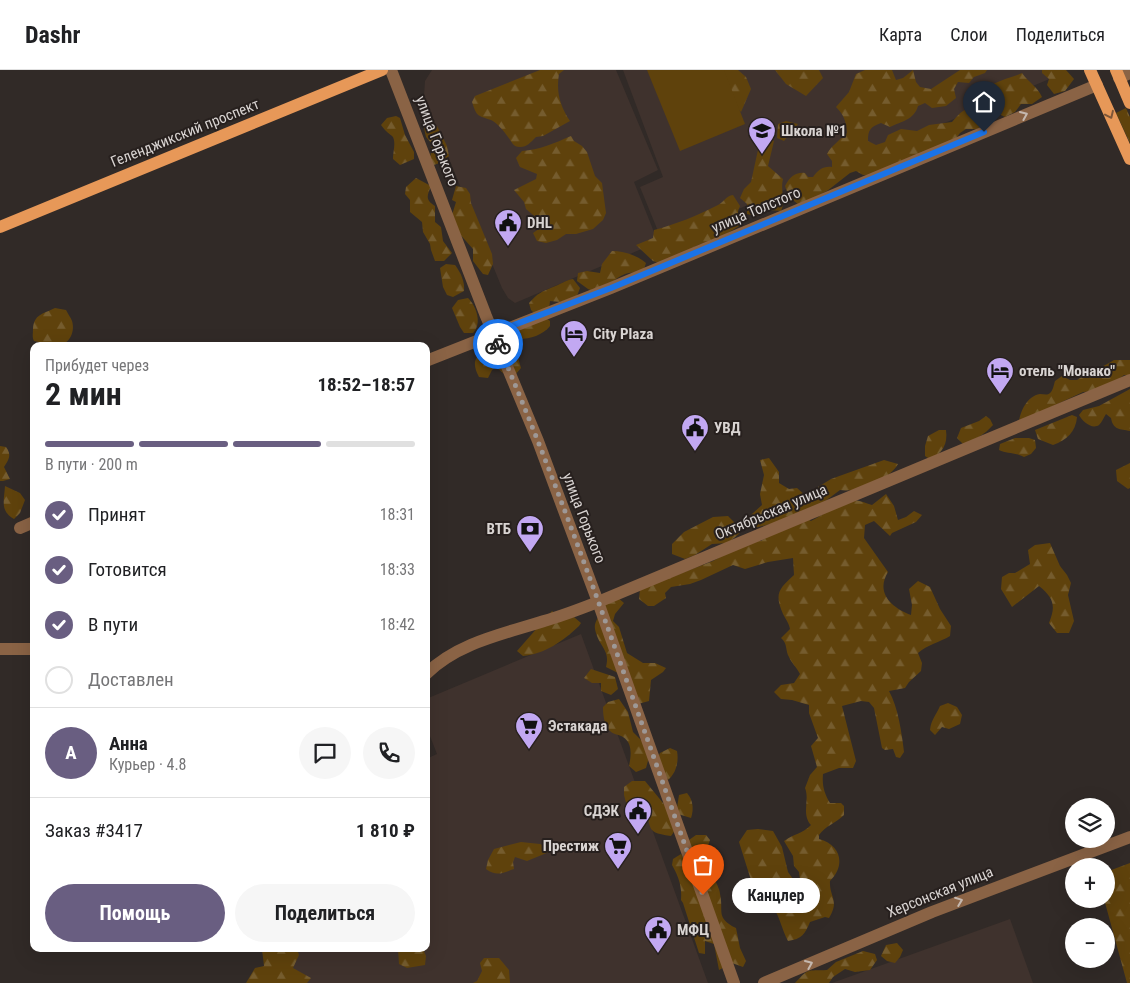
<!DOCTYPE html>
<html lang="ru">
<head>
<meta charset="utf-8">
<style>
  :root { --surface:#fff; --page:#f6f6f6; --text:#202124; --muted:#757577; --line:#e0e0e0; --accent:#695e81 }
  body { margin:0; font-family:"Roboto Condensed",sans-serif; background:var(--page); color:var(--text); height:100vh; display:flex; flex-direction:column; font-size:19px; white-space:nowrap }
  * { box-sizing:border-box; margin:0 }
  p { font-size:16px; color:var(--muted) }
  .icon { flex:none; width:28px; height:28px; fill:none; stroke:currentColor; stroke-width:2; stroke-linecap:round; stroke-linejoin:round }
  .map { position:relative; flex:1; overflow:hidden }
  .details { position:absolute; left:30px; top:272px; width:400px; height:610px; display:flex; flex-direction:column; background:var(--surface); border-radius:10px; box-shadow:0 5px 20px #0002 }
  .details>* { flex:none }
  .fabs { position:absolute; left:1065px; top:728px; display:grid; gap:10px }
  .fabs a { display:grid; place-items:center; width:50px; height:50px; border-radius:50%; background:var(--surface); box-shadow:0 5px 20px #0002; font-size:25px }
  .pin { position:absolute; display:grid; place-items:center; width:42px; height:42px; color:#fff; margin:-51px -21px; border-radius:50% 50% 50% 0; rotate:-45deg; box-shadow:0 0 5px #0007 }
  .pin .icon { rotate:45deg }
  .courier { position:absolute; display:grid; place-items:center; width:50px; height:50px; margin:-25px; border:4px solid #1a73e8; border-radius:50%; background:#fff; color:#222; box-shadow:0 1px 6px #0007 }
  .bubble { position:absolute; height:35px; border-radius:18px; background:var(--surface); box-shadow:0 5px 20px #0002; font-size:16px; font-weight:700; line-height:35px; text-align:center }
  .headline em { font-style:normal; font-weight:700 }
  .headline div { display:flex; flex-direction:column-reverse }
  .headline { display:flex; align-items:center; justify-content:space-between; height:85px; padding:0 15px }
  h1 { font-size:32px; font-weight:700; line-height:38px }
  .bar { display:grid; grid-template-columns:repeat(4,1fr); gap:8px 5px; align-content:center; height:60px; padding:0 15px }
  .bar i { height:6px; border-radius:4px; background:var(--line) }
  .bar .selected { background:var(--accent) }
  .bar p { grid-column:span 4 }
  .line { display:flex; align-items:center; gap:12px; padding:0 15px; border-top:1px solid var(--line) }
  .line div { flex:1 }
  .round { display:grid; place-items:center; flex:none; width:52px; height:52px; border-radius:26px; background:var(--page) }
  ol { padding:0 15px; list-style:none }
  li { display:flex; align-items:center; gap:15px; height:55px }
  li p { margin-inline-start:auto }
  li .icon { padding:5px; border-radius:50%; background:var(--accent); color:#fff; stroke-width:4 }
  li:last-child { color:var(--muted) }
  li i { width:28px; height:28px; border:2px solid var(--line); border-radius:50% }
  .action { display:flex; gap:10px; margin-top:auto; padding:10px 15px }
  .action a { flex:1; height:58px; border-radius:30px; background:var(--accent); color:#fff; font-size:20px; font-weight:700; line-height:58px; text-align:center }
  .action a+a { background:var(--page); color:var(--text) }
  header { display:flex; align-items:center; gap:30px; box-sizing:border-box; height:70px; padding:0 25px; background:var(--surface); border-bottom:1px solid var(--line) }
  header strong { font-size:24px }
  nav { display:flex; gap:28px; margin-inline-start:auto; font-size:18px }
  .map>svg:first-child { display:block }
  .built { fill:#3f322d }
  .grass { fill:url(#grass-tufts) }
  .forest { fill:url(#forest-firs) }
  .green { fill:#5f420c }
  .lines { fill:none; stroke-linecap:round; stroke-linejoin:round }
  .minor { stroke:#8a6345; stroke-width:12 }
  .major { stroke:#e79858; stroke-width:12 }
  .oneway { stroke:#c5b8af }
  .oneway2 { stroke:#7d5638 }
  .done { stroke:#9e9896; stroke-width:5; stroke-dasharray:0 9 }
  .route { stroke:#1a73e8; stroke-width:6 }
  .labels { text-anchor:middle; stroke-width:4; stroke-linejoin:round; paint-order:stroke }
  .poi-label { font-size:15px; font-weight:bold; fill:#d9d4d2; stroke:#27201e; text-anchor:start }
  .street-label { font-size:15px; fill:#d9d4d2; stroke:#27201e }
</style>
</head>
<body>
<header>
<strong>Dashr</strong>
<nav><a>Карта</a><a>Слои</a><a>Поделиться</a></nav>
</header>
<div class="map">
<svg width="1130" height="913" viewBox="0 0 1130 913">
  <defs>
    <pattern id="grass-tufts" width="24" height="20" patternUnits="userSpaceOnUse" patternTransform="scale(1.25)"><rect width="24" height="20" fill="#5f420c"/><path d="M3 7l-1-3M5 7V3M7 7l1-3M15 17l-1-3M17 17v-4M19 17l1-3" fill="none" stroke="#755c2e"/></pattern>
    <pattern id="forest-firs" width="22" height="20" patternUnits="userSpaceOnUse" patternTransform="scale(1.25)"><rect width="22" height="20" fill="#5f420c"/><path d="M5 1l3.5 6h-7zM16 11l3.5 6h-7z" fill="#755c2e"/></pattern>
  </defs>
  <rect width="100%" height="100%" fill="#312a27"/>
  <g class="built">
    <polygon points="432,0 616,0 658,100 634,112 658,172 515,233 508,228 502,218 427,35 424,26 425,11"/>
    <polygon points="623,0 1057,0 1059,5 662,171 640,117 663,107"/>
    <polygon points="581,564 708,913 278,913 260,879 426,879 426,689 437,684 426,656 426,629"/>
    <polygon points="1010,849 1033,913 832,913"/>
  </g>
  <polygon class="grass" points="1126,38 1130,47 1130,73 1116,43"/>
  <g class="forest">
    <path d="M540,0H564L559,4C556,22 560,36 570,51L543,66L536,67C531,72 527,77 520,77C513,77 512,72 508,67C504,61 497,53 491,50C477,45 477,47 472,32L475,26Z"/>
    <polygon points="702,0 738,0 746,7 751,19 741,42"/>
    <polygon points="775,0 819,0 823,8 806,26 786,14"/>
    <path d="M865,0H892L896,10L903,8L913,0L916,12L920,17L931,19L960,0H987L985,3L974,7L969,13L958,12L954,19L956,28L946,36L932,38L925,33L918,36C914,50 902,51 890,57L881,53C870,57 868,60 868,71L876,75L885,72L888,65L901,59L917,61L929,55L952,52C960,42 968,35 981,37C976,13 1007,10 1022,3C1029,13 1037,16 1042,27L1032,34H1021L1015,42L1005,47L997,43L990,50L977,59H966L960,63L946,82L869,105H863L856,101L850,103L827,121L799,135L789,127L785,116C790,107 795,102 805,103L808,107H813C818,100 823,96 832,97V91L827,84C831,76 840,70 847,63C846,51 844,45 836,37L849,22L856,4Z"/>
    <polygon points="1042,0 1066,0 1074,9 1065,21 1054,24 1047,15 1049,9 1042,3"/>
    <path d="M396,46L400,48L405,65L414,82V89L400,95L393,89C393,82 396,73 393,67C390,64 385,61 381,55L387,48Z"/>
    <polygon points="786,51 798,54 784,71 777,68 778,54"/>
    <polygon points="428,54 437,56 447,76 449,86 442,92 434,95 430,90 432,74 426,67 424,58"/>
    <path d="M767,65L774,71L768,96L783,109C780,120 786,131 781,141L769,140L755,146L747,144V134L740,128L744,119L751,112L758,80L754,72L757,66Z"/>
    <path d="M571,66L574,71L582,76L587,82L595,106L602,113L606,143L603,150L593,159L576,164H566L557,170L546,173L537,171L533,163L543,156L539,150L526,139L524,132L514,120L536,109L537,104L520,97L516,88L522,81C539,80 555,73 571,66Z"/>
    <path d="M416,108L431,116C427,126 425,130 435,136V152L441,157L443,171L452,183L444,191H435L431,180L430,174L423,162L422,152L410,142V130L405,124L406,117Z"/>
    <polygon points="456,116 466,118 470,124 471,133 492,184 493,194 488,205 483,204 473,191 473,179 457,161 452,145 456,132 452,130"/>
    <path d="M733,125L740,136L738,141L739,156L723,166L698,175L662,194L653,191L636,175L653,168L654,160C677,154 696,146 718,135C724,132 726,126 733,125Z"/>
    <path d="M612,181C623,181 637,185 646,193L644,199C635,205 633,201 625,204C615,208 607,217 599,224L588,219L577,211L578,203L587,201L600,203L602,194Z"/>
    <path d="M446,194L455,195C461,203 465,212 464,221L453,227L447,225L443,217L440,198Z"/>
    <path d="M573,209L580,218L577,226L560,232L550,231L549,239L535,244L531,240L529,233C538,223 541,222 553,217C560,215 565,210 573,209Z"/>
    <path d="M468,228C477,237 482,254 473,263H464L460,257L452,238L458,230Z"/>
    <path d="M55,238L66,240C68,244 71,248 72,251C76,264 67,277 54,276C47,276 41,272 34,271C32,267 33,264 33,259C34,244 43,244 55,238Z"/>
    <path d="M546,248L550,251V256C543,265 530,269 519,269L516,263L520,257Z"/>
    <path d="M495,278H506L516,281L521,298L515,305L503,303L496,297L492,300L488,308L479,307C472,295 473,282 490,284Z"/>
    <path d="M1114,290H1130V305H1124C1112,315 1099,321 1083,322L1019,352C1020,342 1027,326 1040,324C1044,324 1048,326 1051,322C1053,320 1054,314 1055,311L1062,306L1070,310H1077C1089,301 1102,298 1114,290Z"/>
    <path d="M1130,319V361C1120,359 1113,360 1111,348L1106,344C1104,347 1102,352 1099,355C1092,360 1082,351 1079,345L1083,340L1099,336Z"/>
    <path d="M1072,345L1077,347C1076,361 1067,370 1053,375L1038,369L1035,360Z"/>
    <path d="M986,346L990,349L993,355C984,365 975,370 963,374L957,368L961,358L979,351Z"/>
    <path d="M939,360H946C948,375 942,382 931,390L925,386V376L928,366Z"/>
    <path d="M1015,368H1029L1035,370L1036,378L1031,384L1024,387C1015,382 1007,384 999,380L1000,374Z"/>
    <path d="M0,376L6,377C12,385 9,389 4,397L10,409L3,411H0Z"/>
    <path d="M769,388L779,402V413L789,419L797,418L805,425L831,409L884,390L898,394C889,410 858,423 840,420L804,447L811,451C819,447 846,430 852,430C858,430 866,433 872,435L886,424L894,436L898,450L906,447L914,441L922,445L916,452L892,463L890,466L874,451L865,455L864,468L888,502C875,523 892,538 911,545L912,535L909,519L918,511L930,517L940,539L951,556L950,566C940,572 927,575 918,583L922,593L921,601L909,612L905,618L889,621C898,637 902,664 904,682L900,688L896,687L893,679L885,680L882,678L874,638L869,632L861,631L842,636L856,691L853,698H839L823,704C822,715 824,723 830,733H841L844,736V745C836,753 825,756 819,765V769C841,775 846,795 830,811C829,827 840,830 829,848L825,847L810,852C805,864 802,869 788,871C782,860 780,847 773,837L764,835L750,807L739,772L747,760L758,759L773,761L782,777L788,802L793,809L800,810L799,802L794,796L793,786L784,771C795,763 801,765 811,755C801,744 810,730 805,718L810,705L817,697L811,676L818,668L809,643V635L792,630L781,629L774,622L781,615L794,613L800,604C797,598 791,592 789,587C785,580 788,574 781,568L790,559C789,553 786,550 783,544C774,523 779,519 794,505L793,488L768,492L745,499L733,495L701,510L690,514L671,517L665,523L666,528L654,536H648L639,529L640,519L713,491L749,471H761L770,465V454L755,458L743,452L762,435L760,424L764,405L760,390Z"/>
    <polygon points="1130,393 1130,418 1128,419 1117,411 1116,400"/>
    <path d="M5,416L20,423L25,430L20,443L14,449C0,441 4,431 5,416Z"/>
    <polygon points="728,446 735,453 740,463 728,473 712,474 695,485 685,489 672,484 672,474 684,462 713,447"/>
    <path d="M1050,473L1060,496L1067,505L1071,513L1068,525L1074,551L1069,563H1057L1049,553C1056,536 1054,528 1039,516L1012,537L1001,519L1002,507L1009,503H1015L1030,494L1028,480L1035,475Z"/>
    <path d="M617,527L624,533L615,544L613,551L619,557L627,583L643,593H655L666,598L663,602L651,610L649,631L638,634L618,603L606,597C611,580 598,576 595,559C594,552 598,549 600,543C601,540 600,535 600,531Z"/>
    <path d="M552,541L562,548L574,547L581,553L579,556C563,571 545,584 523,586L517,581Z"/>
    <polygon points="591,599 615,607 618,619 611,625 601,621 601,613 592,613 584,608"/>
    <path d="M619,629L628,642L633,662L643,672L649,687L646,698L636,702L629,696C631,687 633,673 623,667C618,664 613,665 609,660C604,653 603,645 603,637L608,632Z"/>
    <path d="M948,633L957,637L962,645L960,654L949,659L942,657L935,665L930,660C931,650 936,645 940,636Z"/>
    <path d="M670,678L677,681C679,692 676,703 668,710L656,691L660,683Z"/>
    <path d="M632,711H645L668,739L676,759L671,766C640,762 657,755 641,741L635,744L628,740L624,725V717Z"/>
    <path d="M687,723C693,730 694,739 691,748L678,744L677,738L679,725Z"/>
    <polygon points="696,765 706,765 710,770 706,782 700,786 691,783 689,770"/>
    <path d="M521,772L540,774L554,780L527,791L515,787L513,792L514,799C502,803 497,807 486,799L488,790L494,779Z"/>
    <path d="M681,784L685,791L703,792L700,807L709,812H716C717,815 720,820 720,824C724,841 715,848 736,858L740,878L746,891L743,897L732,893L719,900L714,874L705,871V884L699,883L683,833L681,830C682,817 679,807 672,795L673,789Z"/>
    <polygon points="1130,793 1130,913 1127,913 1104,829 1106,829 1106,802"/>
    <polygon points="897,873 903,880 900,887 895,893 887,891 881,886 886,875"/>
    <polygon points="262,879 297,879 299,885 293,898 311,908 307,913 246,913 255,898 264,896"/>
    <polygon points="398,879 423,879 426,886 425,895 407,898 399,894"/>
    <path d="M863,881L875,884L877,890L870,900L855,902L845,899L833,907L829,913H795C809,898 806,901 827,900L836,892Z"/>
    <polygon points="484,888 499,888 509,900 510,913 473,913 477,911 482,901 480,893"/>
  </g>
  <polygon class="green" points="647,0 724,0 745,54 680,81"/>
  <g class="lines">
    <g class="minor">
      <polyline points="391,0 486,246 538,371 598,532 734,913"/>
      <polyline points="1119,8 1130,3"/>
      <polyline points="426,291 611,218 1097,15"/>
      <polyline points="20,458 34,452"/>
      <polyline points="0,579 34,579"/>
      <path d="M426,604C457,573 503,564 544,551C562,546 580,539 598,532L1130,310"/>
      <polyline points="764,913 932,842 1130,767"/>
    </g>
    <g class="major">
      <polyline points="1090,0 1130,89"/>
      <polyline points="1116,0 1130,33"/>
      <polyline points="0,157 382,0"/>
    </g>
  </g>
  <defs><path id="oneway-chevron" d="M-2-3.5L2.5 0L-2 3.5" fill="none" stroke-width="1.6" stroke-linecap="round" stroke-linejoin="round" transform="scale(1.25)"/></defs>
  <g class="oneway">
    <use href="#oneway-chevron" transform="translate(1024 45) rotate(-23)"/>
    <use href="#oneway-chevron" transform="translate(959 831) rotate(-21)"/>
    <use href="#oneway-chevron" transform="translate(809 894) rotate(-23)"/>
  </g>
  <use class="oneway2" href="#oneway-chevron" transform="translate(1110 45) rotate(65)"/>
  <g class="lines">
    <path class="done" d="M498,274C575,454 636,641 703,825"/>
    <polyline class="route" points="498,274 493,263 611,218 984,62"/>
  </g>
  <defs>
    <symbol id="school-pin" viewBox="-11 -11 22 30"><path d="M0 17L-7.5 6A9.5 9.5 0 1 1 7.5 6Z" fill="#c2a8f2" stroke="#27201e"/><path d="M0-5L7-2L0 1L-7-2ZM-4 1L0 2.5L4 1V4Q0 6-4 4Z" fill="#111"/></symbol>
    <symbol id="civic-pin" viewBox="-11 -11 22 30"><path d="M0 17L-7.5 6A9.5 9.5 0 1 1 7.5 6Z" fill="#c2a8f2" stroke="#27201e"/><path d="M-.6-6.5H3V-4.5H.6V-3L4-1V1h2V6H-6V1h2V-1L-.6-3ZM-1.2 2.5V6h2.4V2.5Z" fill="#111"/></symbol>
    <symbol id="hotel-pin" viewBox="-11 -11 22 30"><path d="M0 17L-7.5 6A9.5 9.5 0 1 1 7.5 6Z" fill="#c2a8f2" stroke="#27201e"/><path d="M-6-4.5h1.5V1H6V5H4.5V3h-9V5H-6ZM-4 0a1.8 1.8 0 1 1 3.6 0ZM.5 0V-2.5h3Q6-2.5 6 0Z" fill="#111"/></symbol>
    <symbol id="bank-pin" viewBox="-11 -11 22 30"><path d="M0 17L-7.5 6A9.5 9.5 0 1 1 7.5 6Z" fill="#c2a8f2" stroke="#27201e"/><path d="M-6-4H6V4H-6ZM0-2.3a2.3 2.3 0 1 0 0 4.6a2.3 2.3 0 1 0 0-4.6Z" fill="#111"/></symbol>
    <symbol id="supermarket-pin" viewBox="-11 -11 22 30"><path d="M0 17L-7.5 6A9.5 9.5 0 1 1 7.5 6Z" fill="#c2a8f2" stroke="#27201e"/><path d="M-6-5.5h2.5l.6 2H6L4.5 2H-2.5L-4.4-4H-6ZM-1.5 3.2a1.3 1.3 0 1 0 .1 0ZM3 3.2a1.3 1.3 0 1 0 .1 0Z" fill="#111"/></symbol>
  </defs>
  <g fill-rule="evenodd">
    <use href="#school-pin" x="746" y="45" width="32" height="43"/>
    <use href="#civic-pin" x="492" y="137" width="32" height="43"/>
    <use href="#hotel-pin" x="558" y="248" width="32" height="43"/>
    <use href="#hotel-pin" x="984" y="285" width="32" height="43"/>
    <use href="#civic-pin" x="679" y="342" width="32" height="43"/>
    <use href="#bank-pin" x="514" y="443" width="32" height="43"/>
    <use href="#supermarket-pin" x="513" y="640" width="32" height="43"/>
    <use href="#civic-pin" x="622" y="725" width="32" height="43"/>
    <use href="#supermarket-pin" x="602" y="760" width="32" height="43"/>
    <use href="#civic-pin" x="642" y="844" width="32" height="43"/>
  </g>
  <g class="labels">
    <g class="poi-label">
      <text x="781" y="66">Школа №1</text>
      <text x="527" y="158">DHL</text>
      <text x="593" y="269">City Plaza</text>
      <text x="1019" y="306">отель "Монако"</text>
      <text x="714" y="363">УВД</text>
      <text x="511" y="464" text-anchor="end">ВТБ</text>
      <text x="548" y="661">Эстакада</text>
      <text x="619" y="746" text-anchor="end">СДЭК</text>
      <text x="599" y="781" text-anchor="end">Престиж</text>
      <text x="677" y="865">МФЦ</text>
    </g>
    <g class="street-label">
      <text transform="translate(185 63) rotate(-22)" y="5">Геленджикский проспект</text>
      <text transform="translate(437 71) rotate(69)" y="5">улица Горького</text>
      <text transform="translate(756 140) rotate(-23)" y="5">улица Толстого</text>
      <text transform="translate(771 442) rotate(-23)" y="5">Октябрьская улица</text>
      <text transform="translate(584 448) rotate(69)" y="5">улица Горького</text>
      <text transform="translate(940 822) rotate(-22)" y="5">Херсонская улица</text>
    </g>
  </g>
</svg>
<div class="fabs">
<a><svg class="icon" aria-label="layers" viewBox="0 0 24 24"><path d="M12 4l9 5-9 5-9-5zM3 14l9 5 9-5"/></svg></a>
<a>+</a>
<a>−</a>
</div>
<div class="pin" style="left:703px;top:825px;background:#ea580c"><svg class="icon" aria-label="bag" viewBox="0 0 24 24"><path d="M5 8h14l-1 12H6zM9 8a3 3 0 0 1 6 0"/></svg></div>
<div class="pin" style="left:984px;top:62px;background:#1f2937"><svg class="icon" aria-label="home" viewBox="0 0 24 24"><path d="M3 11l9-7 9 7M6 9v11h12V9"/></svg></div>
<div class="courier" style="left:498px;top:274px"><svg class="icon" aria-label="bike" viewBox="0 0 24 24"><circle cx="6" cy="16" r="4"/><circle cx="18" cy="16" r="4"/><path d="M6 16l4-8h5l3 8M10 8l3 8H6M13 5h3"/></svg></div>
<div class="bubble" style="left:732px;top:808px;width:88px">Канцлер</div>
<section class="details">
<div class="headline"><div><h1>2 мин</h1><p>Прибудет через</p></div><em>18:52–18:57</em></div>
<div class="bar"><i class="selected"></i><i class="selected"></i><i class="selected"></i><i></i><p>В пути · 200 m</p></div>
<ol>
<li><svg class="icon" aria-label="check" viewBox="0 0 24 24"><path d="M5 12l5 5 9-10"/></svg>Принят<p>18:31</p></li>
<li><svg class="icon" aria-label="check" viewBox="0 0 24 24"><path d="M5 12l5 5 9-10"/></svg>Готовится<p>18:33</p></li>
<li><svg class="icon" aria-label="check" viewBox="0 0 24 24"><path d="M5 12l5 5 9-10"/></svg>В пути<p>18:42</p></li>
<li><i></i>Доставлен</li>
</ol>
<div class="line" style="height:90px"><b class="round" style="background:var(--accent);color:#fff">А</b><div><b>Анна</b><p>Курьер · 4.8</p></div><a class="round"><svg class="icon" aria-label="chat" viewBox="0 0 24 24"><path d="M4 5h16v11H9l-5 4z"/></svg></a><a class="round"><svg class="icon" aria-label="phone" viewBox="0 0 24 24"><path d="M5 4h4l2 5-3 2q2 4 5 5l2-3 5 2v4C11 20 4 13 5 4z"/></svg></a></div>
<div class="line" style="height:65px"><div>Заказ #3417</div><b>1 810 ₽</b></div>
<div class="action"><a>Помощь</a><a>Поделиться</a></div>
</section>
</div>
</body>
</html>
